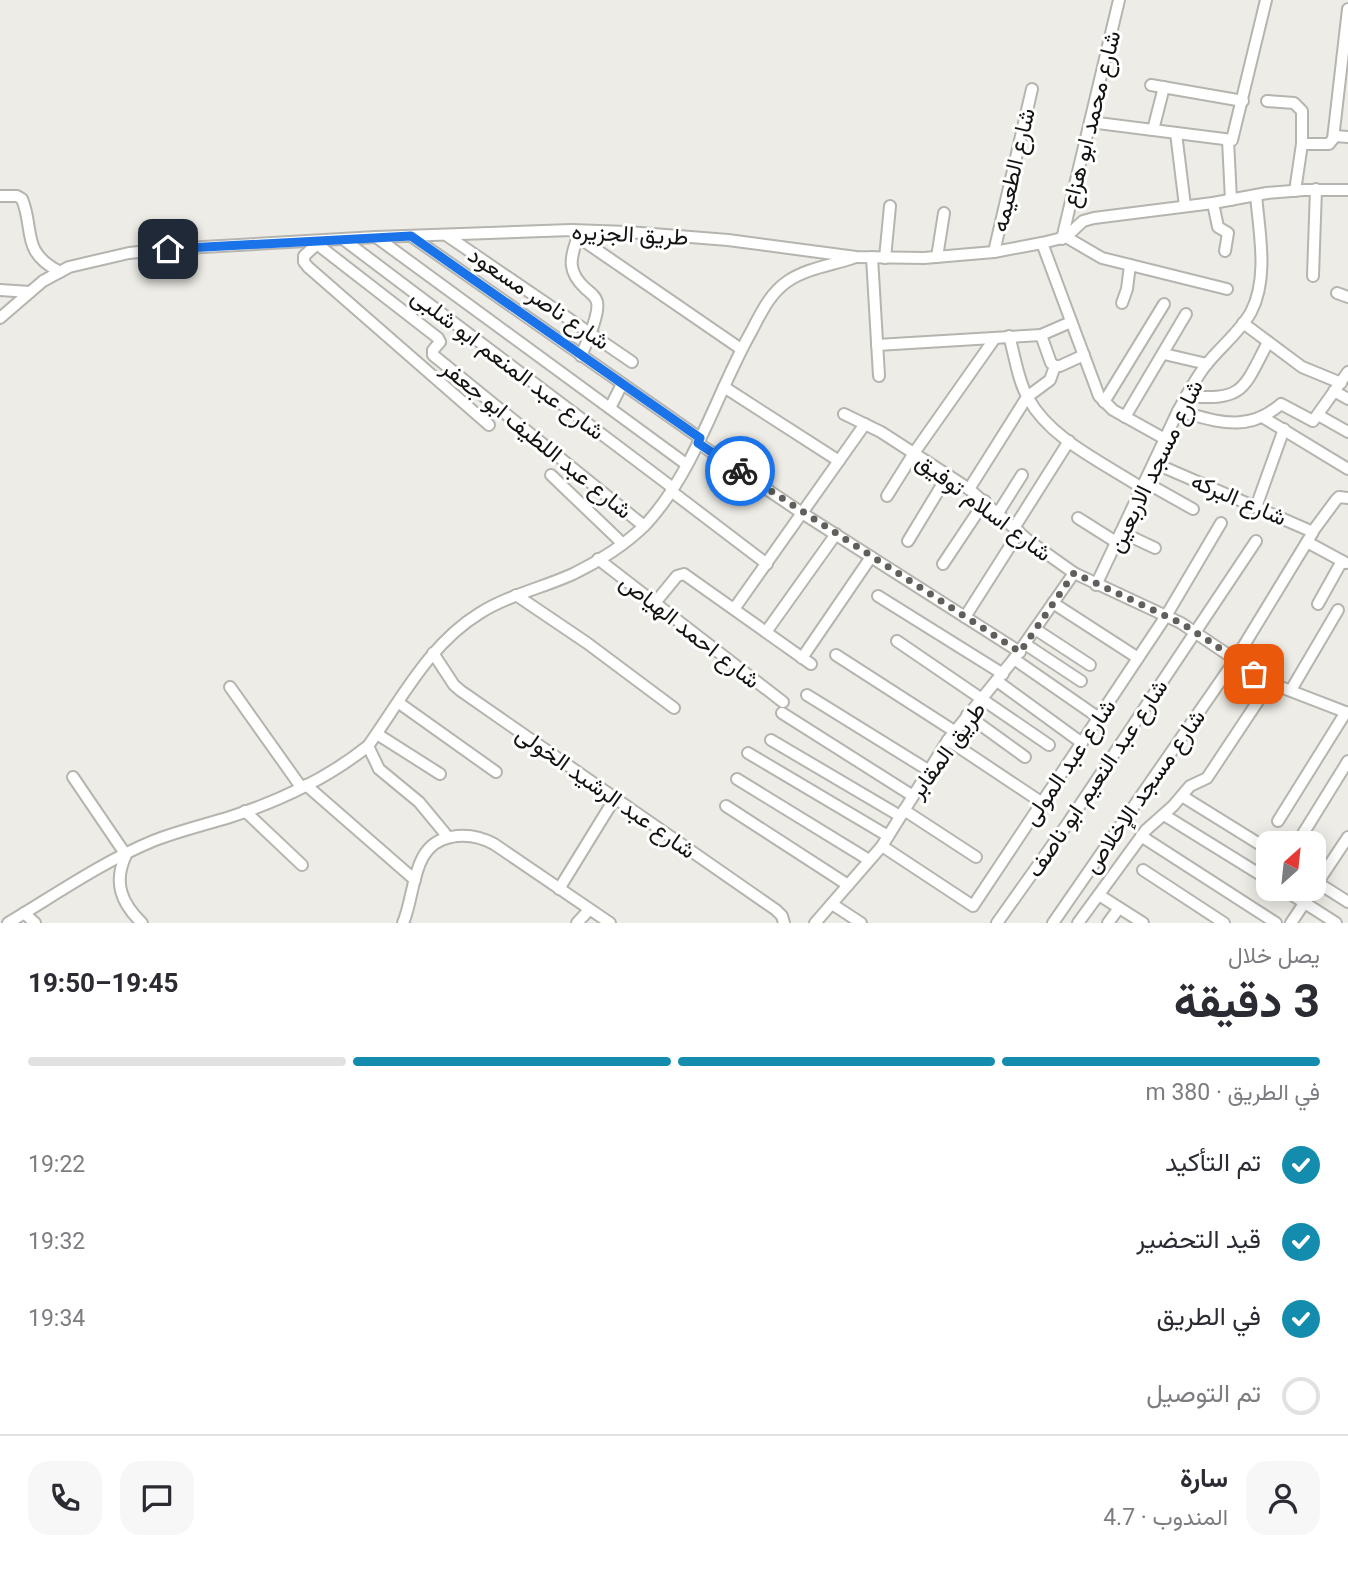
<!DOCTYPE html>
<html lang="ar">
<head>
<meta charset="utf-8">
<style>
  :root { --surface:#fff; --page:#f7f7f7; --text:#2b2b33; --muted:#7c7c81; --line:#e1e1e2; --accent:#148cae }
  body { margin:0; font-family:Roboto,Vazirmatn,sans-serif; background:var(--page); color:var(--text); direction:rtl; height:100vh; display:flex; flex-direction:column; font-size:26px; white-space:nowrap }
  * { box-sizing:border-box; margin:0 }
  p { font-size:23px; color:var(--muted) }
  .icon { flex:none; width:38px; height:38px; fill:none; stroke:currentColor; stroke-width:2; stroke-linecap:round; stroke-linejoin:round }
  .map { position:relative; height:923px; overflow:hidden; direction:ltr }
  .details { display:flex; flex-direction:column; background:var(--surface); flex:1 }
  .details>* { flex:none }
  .needle { width:46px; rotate:27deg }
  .fabs { position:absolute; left:1256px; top:831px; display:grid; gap:14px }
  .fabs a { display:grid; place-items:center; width:70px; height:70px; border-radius:14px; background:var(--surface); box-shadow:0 4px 18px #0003; font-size:35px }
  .pin { position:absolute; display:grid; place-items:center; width:60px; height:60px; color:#fff; margin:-30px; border-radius:14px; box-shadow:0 4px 10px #0006 }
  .courier { position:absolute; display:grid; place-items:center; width:70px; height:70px; margin:-35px; border:5px solid #1a73e8; border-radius:50%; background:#fff; color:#222; box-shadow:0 2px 9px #0007 }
  .headline em { font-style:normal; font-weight:700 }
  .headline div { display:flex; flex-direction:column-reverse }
  .headline { display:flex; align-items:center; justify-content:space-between; height:119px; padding:0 28px }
  h1 { font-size:46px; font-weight:700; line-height:52px }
  .bar { display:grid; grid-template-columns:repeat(4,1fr); gap:10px 7px; align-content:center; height:84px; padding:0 28px }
  .bar i { height:9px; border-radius:5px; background:var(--line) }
  .bar .on { background:var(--accent) }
  .bar p { grid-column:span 4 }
  .line { display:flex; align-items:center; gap:18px; padding:0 28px; border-top:2px solid var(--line) }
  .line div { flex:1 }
  .round { display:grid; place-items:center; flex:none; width:74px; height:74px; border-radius:21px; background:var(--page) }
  ol { padding:0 28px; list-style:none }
  li { display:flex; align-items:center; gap:21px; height:77px }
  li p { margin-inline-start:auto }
  li .icon { padding:7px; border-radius:50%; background:var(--accent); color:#fff; stroke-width:4 }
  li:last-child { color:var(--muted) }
  li i { width:38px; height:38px; border:4px solid var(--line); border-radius:50% }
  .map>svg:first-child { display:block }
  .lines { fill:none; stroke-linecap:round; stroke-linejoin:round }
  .minor-casing { stroke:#b5b4ae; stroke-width:14 }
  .minor { stroke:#fff; stroke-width:10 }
  .done { stroke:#605f5c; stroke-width:7; stroke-dasharray:0 12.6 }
  .route { stroke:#1a73e8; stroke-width:9 }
  .labels { text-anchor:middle; stroke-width:6; stroke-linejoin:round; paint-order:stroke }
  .street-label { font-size:23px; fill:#131311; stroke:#fff }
</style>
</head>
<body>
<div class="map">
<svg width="1348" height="923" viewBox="0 0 1348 923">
  <rect width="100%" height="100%" fill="#eeece6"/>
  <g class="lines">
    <defs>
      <g id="minor">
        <polyline points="1151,85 1243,101"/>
        <polyline points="1267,101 1294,103 1302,111 1302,144 1295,191"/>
        <polyline points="1090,122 1232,140 1266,0"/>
        <polyline points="1153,130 1164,87"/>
        <polyline points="1176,133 1185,206"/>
        <polyline points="1333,139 1348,9"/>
        <polyline points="1228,140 1231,200"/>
        <polyline points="1302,144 1329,144 1335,136 1348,137"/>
        <path d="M0,196H17L22,199C35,231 20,251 60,272"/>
        <polyline points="1213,203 1218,227 1228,233 1225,251"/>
        <path d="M579,233C571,257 565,270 586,289C591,293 596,297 597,302C600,314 586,344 581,356"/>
        <polyline points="446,235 632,362"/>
        <polyline points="411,236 700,438"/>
        <polyline points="376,237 686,464"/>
        <polyline points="578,237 741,349"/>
        <polyline points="1066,237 1102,258 1227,289"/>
        <polyline points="343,239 673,488"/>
        <polyline points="1062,239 1119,0"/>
        <polyline points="313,241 438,338 440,342 433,350 433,355 644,526"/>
        <polyline points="1042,243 1099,396 1113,410 1165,439"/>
        <polyline points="317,244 304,256 304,262 308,267 489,425"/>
        <polyline points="994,252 1032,89"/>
        <polyline points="872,257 879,376"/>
        <polyline points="937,257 944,213"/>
        <polyline points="885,258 890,206"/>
        <polyline points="1313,276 1316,189"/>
        <polyline points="0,290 30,292"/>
        <polyline points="1337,293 1348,297"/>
        <polyline points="1122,303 1127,289 1130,265"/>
        <polyline points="0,318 43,281 69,267 129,253 168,249 376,237 571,230 628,232 728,240 856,257 924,258 994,252 1042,243 1066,237 1083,221 1094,218 1213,203 1267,193 1304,190 1348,190"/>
        <polyline points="1243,323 1302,367 1341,383"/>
        <polyline points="1041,335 1051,363 1055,366 1060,366 1084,355"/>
        <path d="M1009,336C1015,356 1018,381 1028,398C1051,440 1104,463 1142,488"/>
        <polyline points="877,345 1041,335 1071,322"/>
        <polyline points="1164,354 1207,364"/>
        <polyline points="724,387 839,461"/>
        <polyline points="1334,391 1348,399"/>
        <path d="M1186,396C1244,401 1243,390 1268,342"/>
        <polyline points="1104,402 1164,304"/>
        <polyline points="610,408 622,384"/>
        <path d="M1178,411C1217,421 1247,434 1281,404L1313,421L1348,372"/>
        <polyline points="844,414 881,432 969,489 1029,541 1074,573 1181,623 1270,683 1348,713"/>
        <polyline points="1318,415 1348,432"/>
        <polyline points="1125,417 1186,314"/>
        <polyline points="1264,418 1348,469"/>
        <polyline points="698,443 802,513 1020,652"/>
        <polyline points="551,475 622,543"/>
        <polyline points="1145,482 1193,509"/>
        <polyline points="969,489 1027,397 1050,380 1055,366"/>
        <polyline points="671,491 767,564"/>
        <polyline points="887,496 914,453 995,338"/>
        <polyline points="1256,507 1284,429"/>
        <polyline points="998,513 1022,475"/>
        <polyline points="1078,518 1116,542"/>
        <polyline points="1014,528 1069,441"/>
        <polyline points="1313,531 1336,500 1339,497 1348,498"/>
        <polyline points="1121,532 1155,548"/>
        <polyline points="908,541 948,475"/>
        <polyline points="1307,542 1346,563"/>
        <polyline points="598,559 783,702"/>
        <polyline points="943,564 985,501"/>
        <path d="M1096,585L1178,411C1187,395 1195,379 1206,365C1220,347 1240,332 1251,312C1269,278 1259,231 1256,195"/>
        <polyline points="516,595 587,643 674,708"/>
        <polyline points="878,596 1003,674"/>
        <polyline points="1053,603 1138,658"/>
        <polyline points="654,604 677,576 684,574 811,664"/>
        <polyline points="1318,604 1342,561"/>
        <polyline points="734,609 865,424"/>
        <polyline points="965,617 1019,532"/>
        <polyline points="1035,629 1090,665"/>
        <polyline points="766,632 836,534"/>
        <polyline points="897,641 1049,745"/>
        <polyline points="1025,644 1081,681"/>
        <polyline points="433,653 454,685 461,691 776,910 782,916 784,923"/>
        <polyline points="836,655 954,731"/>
        <polyline points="802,658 871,557"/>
        <polyline points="1014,659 1099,718"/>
        <polyline points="997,681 1082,743"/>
        <polyline points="230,687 301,787"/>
        <polyline points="1291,690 1338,610"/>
        <polyline points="807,695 928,770"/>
        <polyline points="399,703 496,772"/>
        <polyline points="782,713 913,796"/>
        <polyline points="967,715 1025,757"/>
        <polyline points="377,734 440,774"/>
        <polyline points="771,740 900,816"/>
        <polyline points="948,740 1041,802"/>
        <polyline points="368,746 379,769 419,802 448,837"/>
        <polyline points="748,753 888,836"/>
        <path d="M73,777L126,855C113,882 121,903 142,923"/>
        <polyline points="737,779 869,860"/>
        <polyline points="306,785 415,880"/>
        <polyline points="1182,796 1269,850"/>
        <polyline points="726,806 848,885"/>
        <polyline points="904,810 976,857"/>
        <polyline points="245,811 302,865"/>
        <polyline points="1164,815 1269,880"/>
        <polyline points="1278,821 1346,712"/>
        <polyline points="1141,836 1276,923"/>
        <polyline points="1301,837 1348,761"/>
        <polyline points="882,846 973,906 1166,616 1221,523"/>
        <polyline points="1143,870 1224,923"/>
        <polyline points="1318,883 1348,902"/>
        <polyline points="1314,888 1348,837"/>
        <polyline points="559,889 615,798"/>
        <polyline points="1283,889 1336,923"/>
        <polyline points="1099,895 1143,923"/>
        <polyline points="832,904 861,923"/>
        <polyline points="24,913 35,923"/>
        <path d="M8,923C55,895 102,862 153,841C178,831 204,825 230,817C279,801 327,779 368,746C401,700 429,644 480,613C509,595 542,588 573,574C598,562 628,543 647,523C696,469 716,394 751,332C761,313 770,293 788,281C807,268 833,265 853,258"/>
        <path d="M403,923C416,893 411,844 451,837C466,834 481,837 494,844L610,923"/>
        <polyline points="577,923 589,910"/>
        <polyline points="815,923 882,846 948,740 1014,659 1074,573"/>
        <polyline points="997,923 1068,823 1256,541"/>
        <polyline points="1053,923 1235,660 1313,532 1154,463"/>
        <polyline points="1078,923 1146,830 1173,806 1190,786 1207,778 1270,683"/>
        <polyline points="1108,923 1119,908"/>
        <polyline points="1291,923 1307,899"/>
      </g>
    </defs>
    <use href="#minor" class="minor-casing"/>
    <use href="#minor" class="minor"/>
  </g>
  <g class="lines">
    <polyline class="done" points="740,471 1020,652 1074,573 1181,623 1214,644 1254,674"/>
    <polyline class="route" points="168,249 411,236 700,438 698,443 740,471"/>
  </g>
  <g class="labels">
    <g class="street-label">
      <text transform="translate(1091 119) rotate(-76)" y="8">شارع محمد ابو هزاع</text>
      <text transform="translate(1013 170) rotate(-77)" y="8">شارع الطعيمه</text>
      <text transform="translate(630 234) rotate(3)" y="8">طريق الجزيره</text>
      <text transform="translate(539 298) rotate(34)" y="8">شارع ناصر مسعود</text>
      <text transform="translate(508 364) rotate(37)" y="8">شارع عبد المنعم ابو شلبى</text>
      <text transform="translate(537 439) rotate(39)" y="8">شارع عبد اللطيف ابو جعفر</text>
      <text transform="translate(1155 466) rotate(-64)" y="8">شارع مسجد الاربعين</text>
      <text transform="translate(1239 499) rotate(23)" y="8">شارع البركه</text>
      <text transform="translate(984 507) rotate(37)" y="8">شارع اسلام توفيق</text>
      <text transform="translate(690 631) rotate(38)" y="8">شارع احمد الهياص</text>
      <text transform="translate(947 750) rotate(-54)" y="8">طريق المقابر</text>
      <text transform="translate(1069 762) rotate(-56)" y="8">شارع عبد المولى</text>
      <text transform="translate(1097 778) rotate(-56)" y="8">شارع عبد النعيم ابو ناصف</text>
      <text transform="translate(1144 791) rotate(-55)" y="8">شارع مسجد الإخلاص</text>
      <text transform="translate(606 792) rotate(35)" y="8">شارع عبد الرشيد الخولى</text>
    </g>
  </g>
</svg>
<div class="fabs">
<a><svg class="needle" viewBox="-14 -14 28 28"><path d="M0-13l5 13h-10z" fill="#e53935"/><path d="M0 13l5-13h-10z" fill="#7c7c81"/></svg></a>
</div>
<div class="pin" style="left:1254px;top:674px;background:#ea580c"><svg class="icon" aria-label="bag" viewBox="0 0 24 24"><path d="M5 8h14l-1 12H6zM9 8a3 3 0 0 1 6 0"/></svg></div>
<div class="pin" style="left:168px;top:249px;background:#1f2937"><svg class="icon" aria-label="home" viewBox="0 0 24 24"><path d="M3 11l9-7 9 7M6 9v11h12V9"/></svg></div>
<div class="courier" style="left:740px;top:471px"><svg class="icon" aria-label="bike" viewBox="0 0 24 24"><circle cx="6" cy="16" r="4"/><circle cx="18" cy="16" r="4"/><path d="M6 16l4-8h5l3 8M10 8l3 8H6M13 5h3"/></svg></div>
</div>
<section class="details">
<div class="headline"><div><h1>3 دقيقة</h1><p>يصل خلال</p></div><em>19:45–19:50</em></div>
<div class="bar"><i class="on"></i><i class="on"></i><i class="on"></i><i></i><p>في الطريق · 380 m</p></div>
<ol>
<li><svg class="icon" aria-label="check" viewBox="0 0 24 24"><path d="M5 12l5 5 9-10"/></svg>تم التأكيد<p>19:22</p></li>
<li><svg class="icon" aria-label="check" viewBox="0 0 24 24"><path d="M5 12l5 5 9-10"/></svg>قيد التحضير<p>19:32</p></li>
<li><svg class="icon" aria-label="check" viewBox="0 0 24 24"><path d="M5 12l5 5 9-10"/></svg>في الطريق<p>19:34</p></li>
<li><i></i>تم التوصيل</li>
</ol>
<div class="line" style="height:126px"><a class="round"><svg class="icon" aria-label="person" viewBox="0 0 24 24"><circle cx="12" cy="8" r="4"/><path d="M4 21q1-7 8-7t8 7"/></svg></a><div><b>سارة</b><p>المندوب · 4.7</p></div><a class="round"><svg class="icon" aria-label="chat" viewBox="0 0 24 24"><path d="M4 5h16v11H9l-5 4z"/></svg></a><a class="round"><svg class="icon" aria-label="phone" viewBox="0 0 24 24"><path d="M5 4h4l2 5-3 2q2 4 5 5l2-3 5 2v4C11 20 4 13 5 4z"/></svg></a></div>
</section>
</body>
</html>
